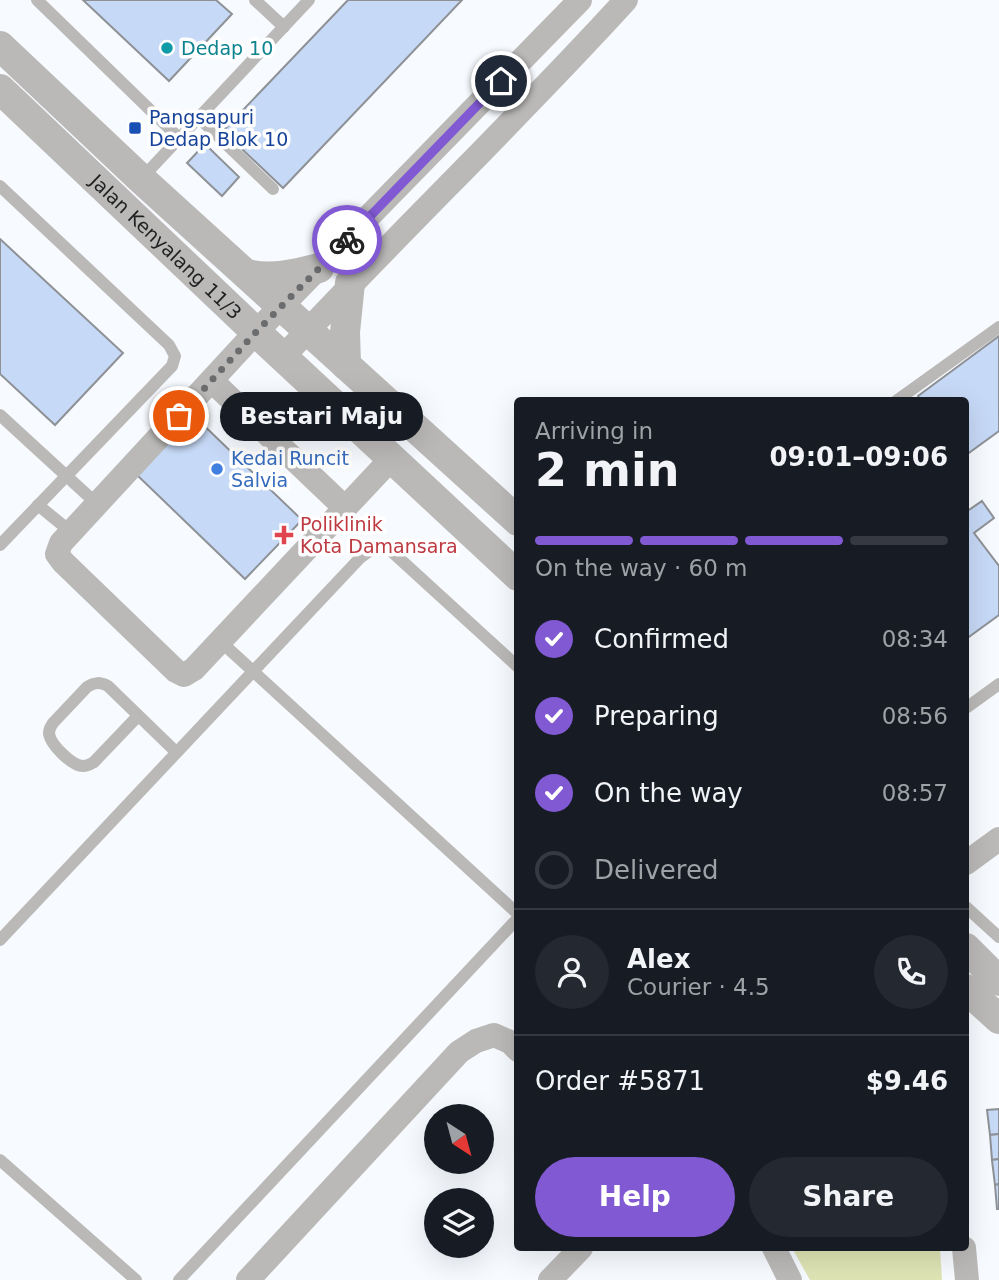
<!DOCTYPE html>
<html lang="en">
<head>
<meta charset="utf-8">
<style>
  :root { --surface:#171b24; --page:#242831; --text:#f1f3f6; --muted:#9ea1a6; --line:#363941; --accent:#8159d3 }
  body { margin:0; font-family:"DejaVu Sans",sans-serif; background:var(--page); color:var(--text); height:100vh; display:flex; flex-direction:column; font-size:26px; white-space:nowrap }
  * { box-sizing:border-box; margin:0 }
  p { font-size:23px; color:var(--muted) }
  .icon { flex:none; width:38px; height:38px; fill:none; stroke:currentColor; stroke-width:2; stroke-linecap:round; stroke-linejoin:round }
  .map { position:relative; flex:1; overflow:hidden }
  .side { position:absolute; left:514px; top:397px; width:455px; height:854px; display:flex; flex-direction:column; background:var(--surface); border-radius:7px; box-shadow:0 7px 28px #0002 }
  .side>* { flex:none }
  .needle { width:46px; rotate:144deg }
  .tools { position:absolute; left:424px; top:1104px; display:grid; gap:14px }
  .tools a { display:grid; place-items:center; width:70px; height:70px; border-radius:50%; background:var(--surface); box-shadow:0 7px 28px #0002; font-size:35px }
  .pin { position:absolute; display:grid; place-items:center; width:60px; height:60px; color:#fff; margin:-30px; border:4px solid #fff; border-radius:50%; box-shadow:0 2px 7px #0007 }
  .courier { position:absolute; display:grid; place-items:center; width:70px; height:70px; margin:-35px; border:5px solid #8159d3; border-radius:50%; background:#fff; color:#222; box-shadow:0 2px 9px #0007 }
  .bubble { position:absolute; height:49px; border-radius:24px; background:var(--surface); box-shadow:0 7px 28px #0002; font-size:23px; font-weight:700; line-height:49px; text-align:center }
  .head em { font-style:normal; font-weight:700 }
  .head div { display:flex; flex-direction:column-reverse }
  .head { display:flex; align-items:center; justify-content:space-between; height:119px; padding:0 21px }
  h1 { font-size:46px; font-weight:700; line-height:52px }
  .bar { display:grid; grid-template-columns:repeat(4,1fr); gap:10px 7px; align-content:center; height:84px; padding:0 21px }
  .bar i { height:9px; border-radius:5px; background:var(--line) }
  .bar .selected { background:var(--accent) }
  .bar p { grid-column:span 4 }
  .line { display:flex; align-items:center; gap:18px; padding:0 21px; border-top:2px solid var(--line) }
  .line div { flex:1 }
  .round { display:grid; place-items:center; flex:none; width:74px; height:74px; border-radius:37px; background:var(--page) }
  ol { padding:0 21px; list-style:none }
  li { display:flex; align-items:center; gap:21px; height:77px }
  li p { margin-inline-start:auto }
  li .icon { padding:7px; border-radius:50%; background:var(--accent); color:#fff; stroke-width:4 }
  li:last-child { color:var(--muted) }
  li i { width:38px; height:38px; border:4px solid var(--line); border-radius:50% }
  .button { display:flex; gap:14px; margin-top:auto; padding:14px 21px }
  .button a { flex:1; height:80px; border-radius:42px; background:var(--accent); color:#fff; font-size:28px; font-weight:700; line-height:80px; text-align:center }
  .button a+a { background:var(--page); color:var(--text) }
  .map>svg:first-child { display:block }
  .green { fill:#dee4b4 }
  .building { fill:#c6d9f6; stroke:#8e9195; stroke-width:2 }
  .lines { fill:none; stroke-linecap:round; stroke-linejoin:round }
  .service { stroke:#bab9b7; stroke-width:12 }
  .minor { stroke:#bab9b7; stroke-width:24 }
  .tertiary { stroke:#bab9b7; stroke-width:30 }
  .done { stroke:#6b6c6e; stroke-width:7; stroke-dasharray:0 12.6 }
  .route { stroke:#8159d3; stroke-width:9 }
  .culture-dot { fill:#0f9aa8; stroke:#fff; stroke-width:2.5 }
  .transit-dot { fill:#1a4fb4; stroke:#fff; stroke-width:2.5 }
  .shop-dot { fill:#3f7fe0; stroke:#fff; stroke-width:2.5 }
  .health-dot { fill:#e0444e; stroke:#fff; stroke-width:2.5 }
  .labels { text-anchor:middle; stroke-width:7; stroke-linejoin:round; paint-order:stroke }
  .culture-label { font-size:19px; fill:#0d838f; stroke:#fff; text-anchor:start }
  .transit-label { font-size:19px; fill:#164399; stroke:#fff; text-anchor:start }
  .street-label { font-size:19px; fill:#1f2021; stroke:#fff }
  .shop-label { font-size:19px; fill:#366cbe; stroke:#fff; text-anchor:start }
  .health-label { font-size:19px; fill:#be3a42; stroke:#fff; text-anchor:start }
</style>
</head>
<body>
<div class="map">
<svg width="999" height="1280" viewBox="0 0 999 1280">
  <rect width="100%" height="100%" fill="#f7fafe"/>
  <polygon class="green" points="792,1248 940,1248 942,1280 810,1280"/>
  <g class="building">
    <polygon points="83,0 216,0 232,14 169,81"/>
    <polygon points="348,0 462,0 283,188 223,131"/>
    <polygon points="205,144 239,177 222,196 187,163"/>
    <polygon points="0,239 123,353 55,425 0,374"/>
    <polygon points="999,336 999,431 966,455 966,401 921,401 918,396"/>
    <polygon points="194,416 302,520 245,579 137,475"/>
    <polygon points="982,501 994,518 974,533 999,566 999,615 966,639 966,512"/>
    <polygon points="999,1109 999,1134 990,1135 987,1110"/>
    <polygon points="999,1134 999,1159 992,1160 990,1135"/>
    <polygon points="999,1159 999,1184 995,1185 992,1160"/>
    <polygon points="999,1184 999,1209 997,1209 995,1185"/>
  </g>
  <g class="lines">
    <g class="service">
      <polyline points="37,0 179,138"/>
      <polyline points="255,0 284,27"/>
      <polyline points="199,118 273,189"/>
      <polyline points="141,179 309,0"/>
      <polyline points="0,186 169,345 175,356 172,366 0,545"/>
      <polyline points="896,401 999,327"/>
      <polyline points="0,415 97,504"/>
      <polyline points="38,505 71,532"/>
      <polyline points="220,641 518,914"/>
      <polyline points="966,708 999,684"/>
      <path d="M138,716L94,762C89,765 88,766 83,766C72,766 51,745 49,734C49,728 50,728 53,723L87,687C95,682 100,682 108,686L176,752"/>
      <polyline points="966,907 999,937"/>
      <polyline points="0,940 360,558 375,547 390,550 518,667"/>
      <polyline points="0,1160 136,1280"/>
      <polyline points="179,1280 518,918"/>
    </g>
    <g class="minor">
      <path d="M283,357C395,236 515,122 626,0"/>
      <polyline points="212,381 345,508"/>
      <polyline points="391,459 194,669 184,675 176,671 63,562 57,554 61,543 256,332 580,0"/>
      <polyline points="966,863 999,839"/>
      <polyline points="774,1248 790,1280"/>
      <polyline points="964,1248 967,1280"/>
      <polyline points="248,1280 459,1052 476,1041 494,1035 510,1042 518,1050"/>
      <polyline points="550,1280 581,1248"/>
    </g>
    <g class="tertiary">
      <polyline points="0,46 141,179 518,521"/>
      <path id="s1" d="M0,89L256,332L518,576"/>
      <path d="M247,274C272,280 295,274 319,268"/>
      <polyline points="346,365 345,332 350,283"/>
      <polyline points="966,948 999,981"/>
      <polyline points="966,989 999,1019"/>
    </g>
  </g>
  <g class="lines">
    <polyline class="done" points="179,416 256,332 347,240"/>
    <polyline class="route" points="347,240 501,81"/>
  </g>
  <circle class="culture-dot" cx="167" cy="48" r="7"/>
  <rect class="transit-dot" x="128" y="121" width="14" height="14" rx="3.5"/>
  <circle class="shop-dot" cx="217" cy="469" r="7"/>
  <path class="health-dot" d="M280.5 524.5h7v7h7v7h-7v7h-7v-7h-7v-7h7z"/>
  <g class="labels">
    <g class="culture-label">
      <text x="181" y="55">Dedap 10</text>
    </g>
    <g class="transit-label">
      <text x="149" y="124">Pangsapuri<tspan x="149" dy="22">Dedap Blok 10</tspan></text>
    </g>
    <g class="street-label">
      <text dy="7" stroke="none"><textPath href="#s1" startOffset="229">Jalan Kenyalang 11/3</textPath></text>
    </g>
    <g class="shop-label">
      <text x="231" y="465">Kedai Runcit<tspan x="231" dy="22">Salvia</tspan></text>
    </g>
    <g class="health-label">
      <text x="300" y="531">Poliklinik<tspan x="300" dy="22">Kota Damansara</tspan></text>
    </g>
  </g>
</svg>
<div class="tools">
<a><svg class="needle" viewBox="-14 -14 28 28"><path d="M0-13l5 13h-10z" fill="#e53935"/><path d="M0 13l5-13h-10z" fill="#9ea1a6"/></svg></a>
<a><svg class="icon" aria-label="layers" viewBox="0 0 24 24"><path d="M12 4l9 5-9 5-9-5zM3 14l9 5 9-5"/></svg></a>
</div>
<div class="pin" style="left:179px;top:416px;background:#ea580c"><svg class="icon" aria-label="bag" viewBox="0 0 24 24"><path d="M5 8h14l-1 12H6zM9 8a3 3 0 0 1 6 0"/></svg></div>
<div class="pin" style="left:501px;top:81px;background:#1f2937"><svg class="icon" aria-label="home" viewBox="0 0 24 24"><path d="M3 11l9-7 9 7M6 9v11h12V9"/></svg></div>
<div class="courier" style="left:347px;top:240px"><svg class="icon" aria-label="bike" viewBox="0 0 24 24"><circle cx="6" cy="16" r="4"/><circle cx="18" cy="16" r="4"/><path d="M6 16l4-8h5l3 8M10 8l3 8H6M13 5h3"/></svg></div>
<div class="bubble" style="left:220px;top:392px;width:203px">Bestari Maju</div>
<section class="side">
<div class="head"><div><h1>2 min</h1><p>Arriving in</p></div><em>09:01–09:06</em></div>
<div class="bar"><i class="selected"></i><i class="selected"></i><i class="selected"></i><i></i><p>On the way · 60 m</p></div>
<ol>
<li><svg class="icon" aria-label="check" viewBox="0 0 24 24"><path d="M5 12l5 5 9-10"/></svg>Confirmed<p>08:34</p></li>
<li><svg class="icon" aria-label="check" viewBox="0 0 24 24"><path d="M5 12l5 5 9-10"/></svg>Preparing<p>08:56</p></li>
<li><svg class="icon" aria-label="check" viewBox="0 0 24 24"><path d="M5 12l5 5 9-10"/></svg>On the way<p>08:57</p></li>
<li><i></i>Delivered</li>
</ol>
<div class="line" style="height:126px"><a class="round"><svg class="icon" aria-label="person" viewBox="0 0 24 24"><circle cx="12" cy="8" r="4"/><path d="M4 21q1-7 8-7t8 7"/></svg></a><div><b>Alex</b><p>Courier · 4.5</p></div><a class="round"><svg class="icon" aria-label="phone" viewBox="0 0 24 24"><path d="M5 4h4l2 5-3 2q2 4 5 5l2-3 5 2v4C11 20 4 13 5 4z"/></svg></a></div>
<div class="line" style="height:91px"><div>Order #5871</div><b>$9.46</b></div>
<div class="button"><a>Help</a><a>Share</a></div>
</section>
</div>
</body>
</html>
